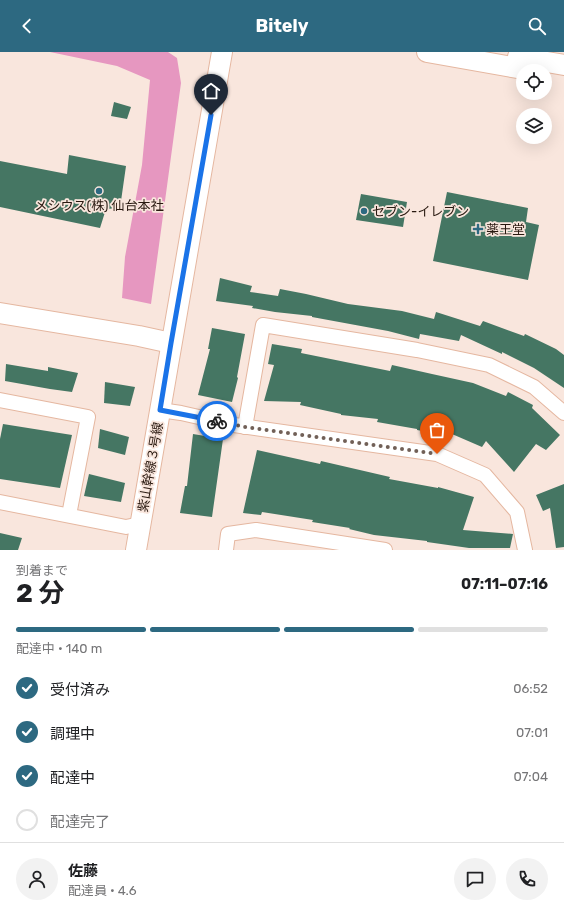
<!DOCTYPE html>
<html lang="ja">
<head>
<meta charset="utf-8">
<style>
  :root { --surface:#fff; --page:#f2f2f2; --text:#202124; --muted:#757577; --line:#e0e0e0; --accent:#2d6981 }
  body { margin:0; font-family:Rubik,"Noto Sans JP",sans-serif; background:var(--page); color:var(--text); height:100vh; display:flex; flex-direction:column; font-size:15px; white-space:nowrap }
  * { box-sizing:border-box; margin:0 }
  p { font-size:13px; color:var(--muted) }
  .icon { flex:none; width:22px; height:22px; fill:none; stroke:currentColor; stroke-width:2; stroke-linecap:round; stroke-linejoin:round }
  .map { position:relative; height:498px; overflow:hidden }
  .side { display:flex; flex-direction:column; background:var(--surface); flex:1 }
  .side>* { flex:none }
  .tools { position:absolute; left:516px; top:12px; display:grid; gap:8px }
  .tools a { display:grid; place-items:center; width:36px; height:36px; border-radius:50%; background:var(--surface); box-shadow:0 4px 16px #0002; font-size:20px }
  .pin { position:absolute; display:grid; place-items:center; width:34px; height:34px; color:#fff; margin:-41px -17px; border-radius:50% 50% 50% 0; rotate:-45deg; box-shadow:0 0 4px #0007 }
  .pin .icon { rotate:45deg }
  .courier { position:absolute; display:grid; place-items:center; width:40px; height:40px; margin:-20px; border:3px solid #1a73e8; border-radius:50%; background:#fff; color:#222; box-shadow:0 1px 5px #0007 }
  .headline em { font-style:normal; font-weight:700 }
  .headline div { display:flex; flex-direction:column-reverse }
  .headline { display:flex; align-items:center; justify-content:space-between; height:68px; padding:0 16px }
  h1 { font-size:26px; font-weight:700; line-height:30px }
  .bar { display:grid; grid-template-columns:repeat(4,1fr); gap:6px 4px; align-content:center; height:48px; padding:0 16px }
  .bar i { height:5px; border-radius:3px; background:var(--line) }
  .bar .on { background:var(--accent) }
  .bar p { grid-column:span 4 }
  .line { display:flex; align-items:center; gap:10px; padding:0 16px; border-top:1px solid var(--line) }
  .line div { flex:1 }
  .round { display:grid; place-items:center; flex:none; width:42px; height:42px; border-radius:21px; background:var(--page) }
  ol { padding:0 16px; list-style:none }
  li { display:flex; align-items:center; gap:12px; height:44px }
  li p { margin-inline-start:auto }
  li .icon { padding:4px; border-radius:50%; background:var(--accent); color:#fff; stroke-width:4 }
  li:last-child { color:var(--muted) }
  li i { width:22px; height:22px; border:2px solid var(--line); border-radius:50% }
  header { display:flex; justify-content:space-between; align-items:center; height:52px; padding:0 16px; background:var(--accent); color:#fff; font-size:18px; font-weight:700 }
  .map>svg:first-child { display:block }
  .forest { fill:#e697c0 }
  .building { fill:#457663 }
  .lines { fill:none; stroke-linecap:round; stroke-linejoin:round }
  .street-casing { stroke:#e5b7a0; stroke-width:16 }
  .secondary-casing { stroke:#e5b7a0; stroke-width:22 }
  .street { stroke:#fff; stroke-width:14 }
  .secondary { stroke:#fff; stroke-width:20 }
  .done { stroke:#716057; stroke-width:4; stroke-dasharray:0 7.2 }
  .route { stroke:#1a73e8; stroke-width:5 }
  .poi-dot { fill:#2d6981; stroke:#f9e6dd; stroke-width:1.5 }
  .labels { text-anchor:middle; stroke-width:3.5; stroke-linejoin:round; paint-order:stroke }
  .poi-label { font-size:13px; fill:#28180f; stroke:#f9e6dd; text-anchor:start }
  .street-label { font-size:13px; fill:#28180f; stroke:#f9e6dd }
</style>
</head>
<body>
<header><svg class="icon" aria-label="back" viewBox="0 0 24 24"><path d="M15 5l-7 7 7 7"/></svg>Bitely<svg class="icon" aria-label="search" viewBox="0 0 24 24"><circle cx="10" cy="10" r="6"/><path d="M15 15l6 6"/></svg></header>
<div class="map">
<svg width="564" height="498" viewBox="0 0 564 498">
  <rect width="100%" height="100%" fill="#f9e6dd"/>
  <polygon class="forest" points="50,0 168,0 177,6 181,31 151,252 122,246 125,205 142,113 150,28 117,14"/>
  <g class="building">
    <polygon points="114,50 131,55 127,67 111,64"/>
    <polygon points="69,103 126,114 120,156 106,157 100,176 0,155 0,109 67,122"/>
    <polygon points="447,140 528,156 526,170 539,173 528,228 433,209"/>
    <polygon points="361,142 407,150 403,175 356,168"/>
    <polygon points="220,226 252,234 250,240 278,244 280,237 306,242 348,252 402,259 434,267 436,260 480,274 483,269 524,284 525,282 556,297 564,303 564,336 534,316 502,300 502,302 461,283 459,289 420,282 419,287 388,279 312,265 312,264 275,260 252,256 253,254 216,249"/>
    <polygon points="212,276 245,282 237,325 238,326 232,350 198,343 210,297 208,297"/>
    <polygon points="272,292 302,297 301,301 390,319 392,313 432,322 473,331 506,344 508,340 533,353 532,356 560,383 546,398 536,392 514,420 486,389 482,395 445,379 444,383 417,378 417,377 377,370 378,367 341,363 341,362 300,353 301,350 264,349 274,313 268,312"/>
    <polygon points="6,312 48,319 48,315 78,321 72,340 50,337 5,329"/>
    <polygon points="105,330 135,335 130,354 104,351"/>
    <polygon points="3,372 72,383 60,436 0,427 0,387"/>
    <polygon points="100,377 129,385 125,403 98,396"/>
    <polygon points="193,382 223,387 212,465 180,461 185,434 187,434"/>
    <polygon points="257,398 320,412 321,409 390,425 389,427 438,436 438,435 474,445 463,478 513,482 510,496 469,496 427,490 427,489 374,483 349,477 350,476 312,470 313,468 262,460 261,463 243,461"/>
    <polygon points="89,422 125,431 121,450 84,444"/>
    <polygon points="564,432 564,495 556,496 550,456 543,459 536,443"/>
    <polygon points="0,481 22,486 18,498 0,498"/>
  </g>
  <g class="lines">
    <defs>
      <g id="street">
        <polyline points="0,348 88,365 69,463"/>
        <polyline points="160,358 181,361 234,373 437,402 485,423 517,460 525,498"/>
        <polyline points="245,375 263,273 417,298 489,313 534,335 564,361"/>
        <polyline points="0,450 126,475 140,472"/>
        <polyline points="226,498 228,482 256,478 385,498"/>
      </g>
      <g id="secondary">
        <polyline points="427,0 535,19"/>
        <polyline points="518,5 564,13"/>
        <polyline points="0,261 139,284 171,291"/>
        <polyline points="136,498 222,0"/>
      </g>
    </defs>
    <use href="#street" class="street-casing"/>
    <use href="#secondary" class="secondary-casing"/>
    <use href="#street" class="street"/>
    <use href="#secondary" class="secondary"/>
  </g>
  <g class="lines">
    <polyline class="done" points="217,369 245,375 437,402"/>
    <polyline class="route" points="211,63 171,291 160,358 217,369"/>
  </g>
  <g class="poi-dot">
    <circle cx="99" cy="139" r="4"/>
    <circle cx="364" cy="159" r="4"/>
    <path d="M476 171h4v4h4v4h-4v4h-4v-4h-4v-4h4z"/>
  </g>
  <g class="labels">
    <g class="poi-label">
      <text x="99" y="158" text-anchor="middle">メシウス(株) 仙台本社</text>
      <text x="372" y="164">セブン-イレブン</text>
      <text x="486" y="182">薬王堂</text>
    </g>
    <g class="street-label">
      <text transform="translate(150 415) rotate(-80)" y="5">紫山幹線３号線</text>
    </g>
  </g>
</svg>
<div class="tools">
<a><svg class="icon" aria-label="locate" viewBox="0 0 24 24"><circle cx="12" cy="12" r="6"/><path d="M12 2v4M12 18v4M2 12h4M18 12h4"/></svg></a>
<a><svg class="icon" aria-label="layers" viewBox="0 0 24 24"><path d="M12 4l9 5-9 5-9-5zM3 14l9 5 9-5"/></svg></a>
</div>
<div class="pin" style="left:437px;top:402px;background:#ea580c"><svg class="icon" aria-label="bag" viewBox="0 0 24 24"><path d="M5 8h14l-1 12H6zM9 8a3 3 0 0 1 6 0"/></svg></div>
<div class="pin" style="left:211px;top:63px;background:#1f2937"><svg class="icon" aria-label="home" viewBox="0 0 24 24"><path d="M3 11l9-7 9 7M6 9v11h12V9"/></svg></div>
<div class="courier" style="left:217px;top:369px"><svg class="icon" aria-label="bike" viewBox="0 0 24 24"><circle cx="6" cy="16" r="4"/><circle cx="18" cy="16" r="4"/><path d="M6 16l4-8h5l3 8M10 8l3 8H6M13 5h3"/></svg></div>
</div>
<section class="side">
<div class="headline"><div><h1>2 分</h1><p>到着まで</p></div><em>07:11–07:16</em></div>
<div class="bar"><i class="on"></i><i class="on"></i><i class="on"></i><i></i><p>配達中 · 140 m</p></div>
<ol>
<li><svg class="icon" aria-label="check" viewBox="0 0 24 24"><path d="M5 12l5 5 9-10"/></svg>受付済み<p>06:52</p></li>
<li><svg class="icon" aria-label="check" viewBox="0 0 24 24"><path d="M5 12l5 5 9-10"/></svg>調理中<p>07:01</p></li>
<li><svg class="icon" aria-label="check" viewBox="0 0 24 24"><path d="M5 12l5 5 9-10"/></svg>配達中<p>07:04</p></li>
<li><i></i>配達完了</li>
</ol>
<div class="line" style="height:72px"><a class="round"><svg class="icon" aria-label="person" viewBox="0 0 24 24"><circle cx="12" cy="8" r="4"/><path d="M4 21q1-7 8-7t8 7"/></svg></a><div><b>佐藤</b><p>配達員 · 4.6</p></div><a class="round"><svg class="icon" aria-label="chat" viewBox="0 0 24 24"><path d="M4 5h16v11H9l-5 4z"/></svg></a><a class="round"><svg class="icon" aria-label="phone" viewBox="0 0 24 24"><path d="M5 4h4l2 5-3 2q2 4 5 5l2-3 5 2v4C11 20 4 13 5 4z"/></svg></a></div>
</section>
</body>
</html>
